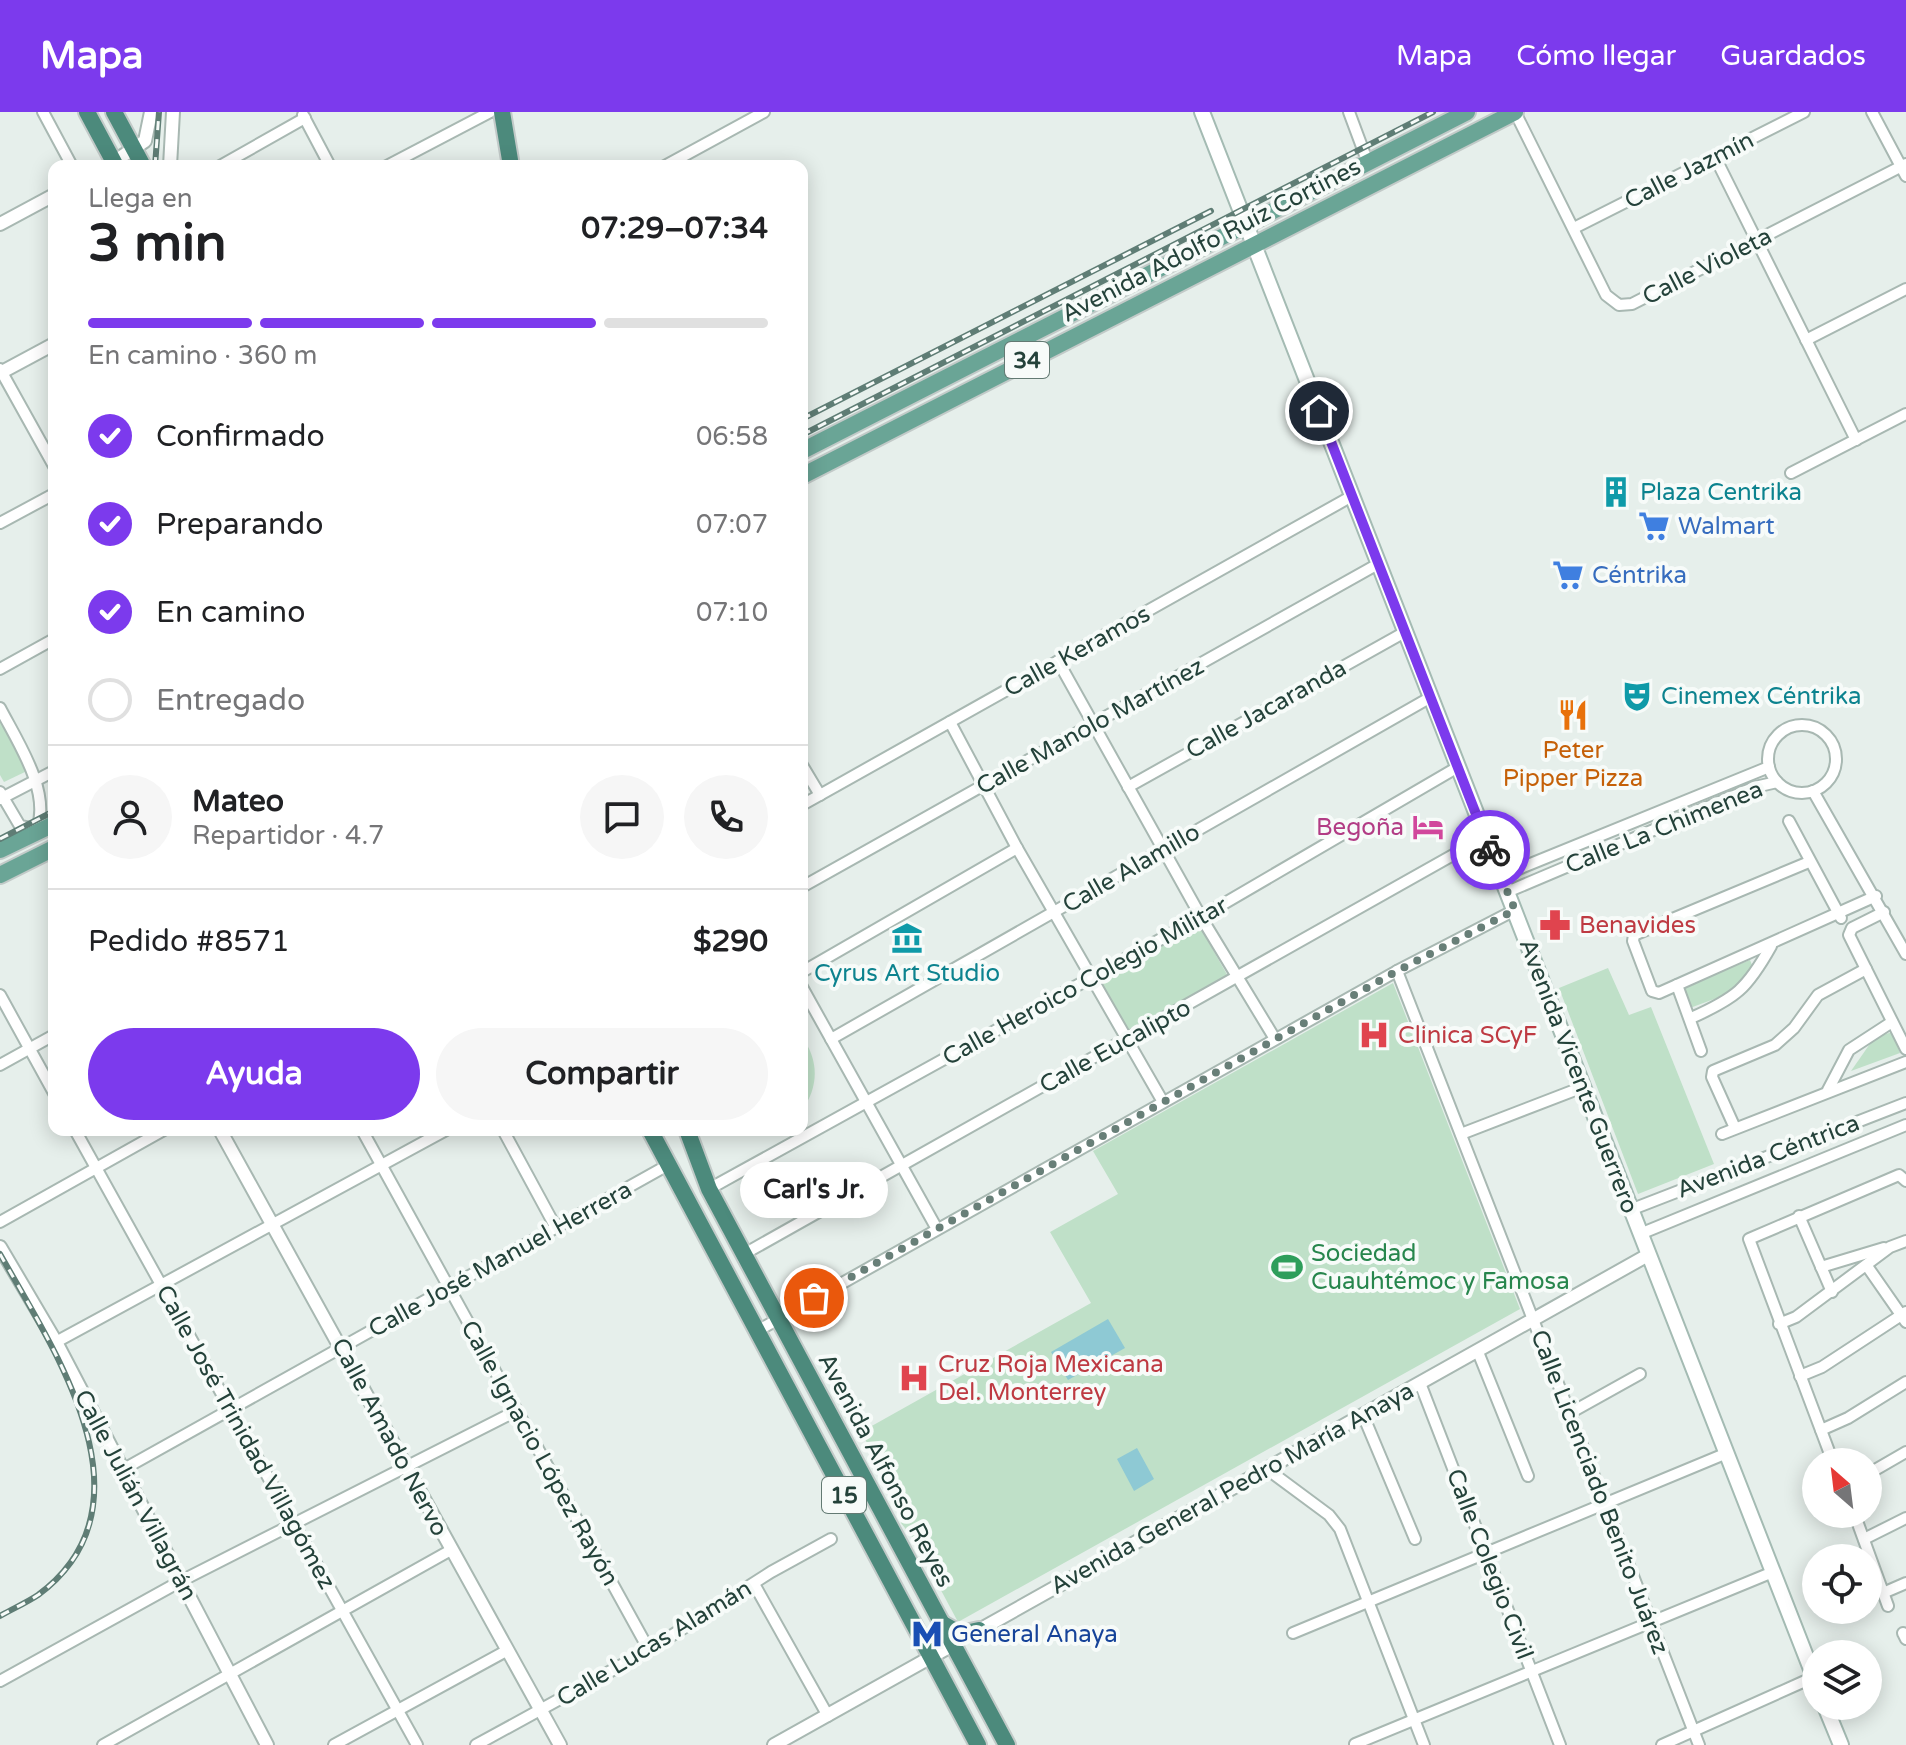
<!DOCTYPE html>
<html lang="es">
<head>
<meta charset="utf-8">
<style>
  :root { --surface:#fff; --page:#f6f6f6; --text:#202124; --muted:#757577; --line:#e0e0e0; --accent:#7c3aed }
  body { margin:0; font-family:"Varela Round",sans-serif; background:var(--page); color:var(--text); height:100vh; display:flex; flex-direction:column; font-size:30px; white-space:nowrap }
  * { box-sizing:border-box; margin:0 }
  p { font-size:26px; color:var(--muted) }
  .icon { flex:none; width:44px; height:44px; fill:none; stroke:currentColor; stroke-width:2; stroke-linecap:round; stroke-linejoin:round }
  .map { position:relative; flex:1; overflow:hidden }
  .side { position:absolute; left:48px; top:48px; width:760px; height:976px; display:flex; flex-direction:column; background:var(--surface); border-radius:16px; box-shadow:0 4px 20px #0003 }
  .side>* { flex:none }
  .needle { width:52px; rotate:332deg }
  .buttons { position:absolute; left:1802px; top:1336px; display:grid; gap:16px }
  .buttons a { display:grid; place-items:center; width:80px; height:80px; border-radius:50%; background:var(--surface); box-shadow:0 4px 20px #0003; font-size:40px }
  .pin { position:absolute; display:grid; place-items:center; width:68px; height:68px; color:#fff; margin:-34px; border:4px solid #fff; border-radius:50%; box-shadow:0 2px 8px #0007 }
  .courier { position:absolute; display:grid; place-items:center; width:80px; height:80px; margin:-40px; border:6px solid #7c3aed; border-radius:50%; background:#fff; color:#222; box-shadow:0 2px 10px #0007 }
  .bubble { position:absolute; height:56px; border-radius:28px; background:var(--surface); box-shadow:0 4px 20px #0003; font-size:26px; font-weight:700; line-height:56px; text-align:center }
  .head em { font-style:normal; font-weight:700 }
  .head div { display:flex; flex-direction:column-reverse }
  .head { display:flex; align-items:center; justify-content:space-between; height:136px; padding:0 40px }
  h1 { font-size:52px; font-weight:700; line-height:60px }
  .bar { display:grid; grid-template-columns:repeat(4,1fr); gap:12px 8px; align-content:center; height:96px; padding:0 40px }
  .bar i { height:10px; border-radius:6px; background:var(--line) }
  .bar .on { background:var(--accent) }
  .bar p { grid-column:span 4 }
  .line { display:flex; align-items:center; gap:20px; padding:0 40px; border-top:2px solid var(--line) }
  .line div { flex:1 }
  .round { display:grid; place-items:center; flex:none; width:84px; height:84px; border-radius:42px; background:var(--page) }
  ol { padding:0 40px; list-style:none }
  li { display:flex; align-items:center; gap:24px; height:88px }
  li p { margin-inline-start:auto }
  li .icon { padding:8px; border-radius:50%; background:var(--accent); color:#fff; stroke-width:4 }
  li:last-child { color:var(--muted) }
  li i { width:44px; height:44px; border:4px solid var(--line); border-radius:50% }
  .action { display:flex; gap:16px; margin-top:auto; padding:16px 40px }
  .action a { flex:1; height:92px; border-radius:48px; background:var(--accent); color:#fff; font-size:32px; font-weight:700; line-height:92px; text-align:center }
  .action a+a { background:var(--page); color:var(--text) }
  header { display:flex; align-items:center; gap:48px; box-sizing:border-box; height:112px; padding:0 40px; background:var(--accent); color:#fff }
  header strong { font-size:38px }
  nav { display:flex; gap:44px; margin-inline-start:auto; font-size:28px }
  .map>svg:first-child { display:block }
  .green { fill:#bfe0c8 }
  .water { fill:#8ec9d4 }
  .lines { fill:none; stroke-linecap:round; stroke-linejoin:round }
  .minor-casing { stroke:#a8b8b2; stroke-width:14 }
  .tertiary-casing { stroke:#a8b8b2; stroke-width:16 }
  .secondary-casing { stroke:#a4bbb3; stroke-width:18 }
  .primary-casing { stroke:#c2cac8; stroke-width:20 }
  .trunk-casing { stroke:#c2cac8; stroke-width:20 }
  .minor { stroke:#fff; stroke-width:10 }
  .tertiary { stroke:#fff; stroke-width:12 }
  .secondary { stroke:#fff; stroke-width:14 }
  .primary { stroke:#6aa596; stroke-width:16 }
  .trunk { stroke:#4c8a7c; stroke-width:16 }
  .rail-casing { stroke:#5f7d75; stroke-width:6 }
  .rail { stroke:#f7fbf9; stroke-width:3; stroke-dasharray:9; stroke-linecap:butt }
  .done { stroke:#687f78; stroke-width:8; stroke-dasharray:0 14.4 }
  .route { stroke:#7c3aed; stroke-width:10 }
  .labels { text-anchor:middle; stroke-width:8; stroke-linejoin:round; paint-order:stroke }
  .shield { fill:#f7fbf9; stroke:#637a73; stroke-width:2 }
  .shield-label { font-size:22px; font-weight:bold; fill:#24423a }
  .street-label { font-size:24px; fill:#24423a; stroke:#f7fbf9 }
  .culture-label { font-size:24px; fill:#0d838f; stroke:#f7fbf9; text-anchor:start }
  .shop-label { font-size:24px; fill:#366cbe; stroke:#f7fbf9; text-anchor:start }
  .food-label { font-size:24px; fill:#c56008; stroke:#f7fbf9 }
  .hotel-label { font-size:24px; fill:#b23c85; stroke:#f7fbf9; text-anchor:end }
  .health-label { font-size:24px; fill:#be3a42; stroke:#f7fbf9; text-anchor:start }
  .leisure-label { font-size:24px; fill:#27864d; stroke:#f7fbf9; text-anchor:start }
  .transit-label { font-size:24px; fill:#164399; stroke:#f7fbf9; text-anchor:start }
</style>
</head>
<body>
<header>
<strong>Mapa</strong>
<nav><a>Mapa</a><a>Cómo llegar</a><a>Guardados</a></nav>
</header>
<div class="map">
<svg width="1906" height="1633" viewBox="0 0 1906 1633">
  <rect width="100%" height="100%" fill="#e6efeb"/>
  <g class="green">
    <polygon points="0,609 27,659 4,670 0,663"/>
    <polygon points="1197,810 1229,866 1128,923 1096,865"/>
    <polygon points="1750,848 1752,853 1733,880 1690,896 1683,875"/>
    <polygon points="1608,856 1629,903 1651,895 1714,1052 1638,1082 1559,876"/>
    <polygon points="1393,871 1520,1197 958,1510 913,1426 901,1411 902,1394 861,1320 1091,1191 1050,1120 1118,1082 1093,1039"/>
    <polygon points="1892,920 1900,941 1851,959 1874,926"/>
    <path d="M802,925C819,948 819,975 802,998Z"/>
  </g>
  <g class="water">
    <polygon points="1108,1207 1125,1236 1068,1268 1051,1240"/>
    <polygon points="1137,1336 1154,1367 1134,1379 1117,1347"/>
  </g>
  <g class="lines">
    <defs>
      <g id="minor">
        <polyline points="43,0 72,54"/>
        <polyline points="1349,0 1368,51"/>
        <polyline points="1515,0 1606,183 1619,193 1632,192 1906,52"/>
        <polyline points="1872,0 1906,64"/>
        <polyline points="303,3 330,54"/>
        <polyline points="1715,45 1856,328"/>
        <polyline points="220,54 305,6"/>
        <polyline points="387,54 490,0"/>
        <polyline points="665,54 764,0"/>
        <polyline points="1574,116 1804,0"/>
        <polyline points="1806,228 1906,177"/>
        <polyline points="0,257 54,354"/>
        <polyline points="1791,361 1906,302"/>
        <polyline points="0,411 54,382"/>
        <polyline points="1058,549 1201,805 1275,927"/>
        <polyline points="0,557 54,527"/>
        <path d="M0,596C17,629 51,679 37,717"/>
        <polyline points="950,610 1017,736 1163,990"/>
        <circle cx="1802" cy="647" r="34"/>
        <polyline points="802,653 820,683"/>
        <polyline points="1128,675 1405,520"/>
        <polyline points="1813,679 1906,842"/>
        <polyline points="0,680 20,714 41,718"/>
        <polyline points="0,687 54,659"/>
        <polyline points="802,693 1352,384"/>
        <polyline points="1789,709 1841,806"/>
        <polyline points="1809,750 1634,823 1633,829 1652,879 1659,881 1876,784"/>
        <polyline points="1501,764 1769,655"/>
        <polyline points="802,775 1378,452"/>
        <polyline points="1507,780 1755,675 1777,670"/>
        <polyline points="1884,800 1852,816 1849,823 1906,937"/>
        <polyline points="1397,859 1699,1633"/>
        <polyline points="802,860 1017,736"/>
        <polyline points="1677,873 1701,939"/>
        <polyline points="802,875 937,1117"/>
        <polyline points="0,883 54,981"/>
        <path d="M1691,906C1736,886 1747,877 1771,834"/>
        <polyline points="831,927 1431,585"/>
        <polyline points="0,953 54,923"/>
        <polyline points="1828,978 1849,938 1892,910"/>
        <polyline points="1735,1016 1712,965 1713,959 1775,933 1794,916 1818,883 1866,857"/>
        <polyline points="75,1018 417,1633"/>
        <polyline points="362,1018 649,1538"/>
        <polyline points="503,1018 555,1114"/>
        <polyline points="1461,1022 1583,975"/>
        <polyline points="1722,1022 1906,950"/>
        <polyline points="709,1077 1201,805 1458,655"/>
        <polyline points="1630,1098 1906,991"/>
        <polyline points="1799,1104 1832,1180"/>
        <polyline points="0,1110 164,1018"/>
        <polyline points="1640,1122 1906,1013"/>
        <polyline points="744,1142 1485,725"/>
        <polyline points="1867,1154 1906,1210"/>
        <polyline points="1821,1155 1884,1136"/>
        <polyline points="1779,1212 1796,1205 1890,1135 1906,1129"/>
        <polyline points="757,1219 1397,859 1515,798"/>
        <polyline points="56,1230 446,1018"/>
        <polyline points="1478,1240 1528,1364"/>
        <polyline points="1800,1264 1822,1255 1906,1200"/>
        <polyline points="1420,1271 1560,1633"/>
        <polyline points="1570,1301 1640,1262"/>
        <polyline points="1363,1303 1415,1427"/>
        <polyline points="1821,1318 1848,1306 1906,1270"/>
        <polyline points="1833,1350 1749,1127 1899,1063 1906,1069"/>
        <polyline points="1267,1357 1329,1403 1340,1417 1424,1633"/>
        <polyline points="122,1358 668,1053"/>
        <polyline points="1868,1362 1906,1340"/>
        <polyline points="1857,1409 1888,1494"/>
        <polyline points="1864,1427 1906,1406"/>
        <polyline points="754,1472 828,1604"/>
        <polyline points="1883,1481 1906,1471"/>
        <polyline points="1293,1521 1727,1341"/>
        <polyline points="1903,1521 1906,1527"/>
        <polyline points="0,1569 181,1469 516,1299"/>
        <polyline points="1355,1632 1773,1460"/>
        <polyline points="103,1633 451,1438"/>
        <polyline points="334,1633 508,1538"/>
        <polyline points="476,1633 649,1538 771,1460 831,1427"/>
        <polyline points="1662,1633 1814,1565"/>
      </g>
      <g id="tertiary">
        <polyline points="109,53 145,29 151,0"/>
        <polyline points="170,54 173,0"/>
        <polyline points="0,112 54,83"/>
        <polyline points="0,261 54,232"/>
        <polyline points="220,1018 560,1633"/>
        <polyline points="0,1135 56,1230 267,1633"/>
        <polyline points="974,1521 1648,1143"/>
        <polyline points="774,1633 958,1530"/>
      </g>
      <g id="secondary">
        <polyline points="1202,0 1816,1570"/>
        <polyline points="1825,1594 1841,1633"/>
      </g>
      <g id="primary">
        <polyline points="802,339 1467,0"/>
        <polyline points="802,364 1515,0"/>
        <polyline points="0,738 54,712"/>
        <polyline points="0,763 54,736"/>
      </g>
      <g id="trunk">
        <polyline points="87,0 116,54"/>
        <polyline points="114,0 143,54"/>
        <polyline points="502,0 511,54"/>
        <polyline points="650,1018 978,1633"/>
        <polyline points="687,1018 709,1077 1007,1633"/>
        <polyline points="941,1511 961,1522 979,1518"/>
      </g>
    </defs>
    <use href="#minor" class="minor-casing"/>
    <use href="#tertiary" class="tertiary-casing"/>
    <use href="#secondary" class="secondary-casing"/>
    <use href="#primary" class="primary-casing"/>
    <use href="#trunk" class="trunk-casing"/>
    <use href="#minor" class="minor"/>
    <use href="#tertiary" class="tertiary"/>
    <use href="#secondary" class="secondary"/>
    <use href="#primary" class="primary"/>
    <use href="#trunk" class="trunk"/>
    <defs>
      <g id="rail">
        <polyline points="155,54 159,0"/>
        <polyline points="802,307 1211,99"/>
        <polyline points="802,323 1433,0"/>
        <polyline points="0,727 54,699"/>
        <path d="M0,1142C54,1238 160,1393 38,1483C26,1491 12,1497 0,1504"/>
      </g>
    </defs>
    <use href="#rail" class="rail-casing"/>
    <use href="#rail" class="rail"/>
  </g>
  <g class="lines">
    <polyline class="done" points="814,1186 1397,859 1515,798 1490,738"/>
    <polyline class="route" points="1319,299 1490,738"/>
  </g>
  <defs>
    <symbol id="building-bare" viewBox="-9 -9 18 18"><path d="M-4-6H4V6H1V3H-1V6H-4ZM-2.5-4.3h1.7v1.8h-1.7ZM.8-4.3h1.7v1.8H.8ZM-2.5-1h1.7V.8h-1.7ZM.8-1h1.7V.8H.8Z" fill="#0f9aa8" stroke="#f7fbf9" stroke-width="2.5" paint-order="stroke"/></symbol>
    <symbol id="supermarket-bare" viewBox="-9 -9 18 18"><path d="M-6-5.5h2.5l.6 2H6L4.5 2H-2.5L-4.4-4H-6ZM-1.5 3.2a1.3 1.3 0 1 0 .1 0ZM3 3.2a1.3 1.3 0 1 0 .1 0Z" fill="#3f7fe0" stroke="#f7fbf9" stroke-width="2.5" paint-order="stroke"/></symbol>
    <symbol id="theatre-bare" viewBox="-9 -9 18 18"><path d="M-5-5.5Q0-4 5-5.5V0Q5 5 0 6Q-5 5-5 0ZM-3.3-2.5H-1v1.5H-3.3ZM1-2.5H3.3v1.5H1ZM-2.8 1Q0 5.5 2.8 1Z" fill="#0f9aa8" stroke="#f7fbf9" stroke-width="2.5" paint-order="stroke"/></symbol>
    <symbol id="restaurant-bare" viewBox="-9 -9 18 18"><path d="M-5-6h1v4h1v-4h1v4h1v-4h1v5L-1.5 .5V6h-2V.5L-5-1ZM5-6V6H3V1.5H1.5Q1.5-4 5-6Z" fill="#e8710a" stroke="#f7fbf9" stroke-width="2.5" paint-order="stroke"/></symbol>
    <symbol id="hotel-bare" viewBox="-9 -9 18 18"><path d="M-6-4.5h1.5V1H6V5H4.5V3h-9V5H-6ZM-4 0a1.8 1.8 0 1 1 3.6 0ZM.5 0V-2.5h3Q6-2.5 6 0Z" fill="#d1479c" stroke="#f7fbf9" stroke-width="2.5" paint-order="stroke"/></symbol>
    <symbol id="pharmacy-bare" viewBox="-9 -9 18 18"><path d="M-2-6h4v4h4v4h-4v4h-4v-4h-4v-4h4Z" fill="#e0444e" stroke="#f7fbf9" stroke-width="2.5" paint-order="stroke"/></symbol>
    <symbol id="museum-bare" viewBox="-9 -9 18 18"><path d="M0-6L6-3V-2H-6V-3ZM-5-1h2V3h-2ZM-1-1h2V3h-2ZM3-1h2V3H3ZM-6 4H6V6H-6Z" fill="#0f9aa8" stroke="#f7fbf9" stroke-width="2.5" paint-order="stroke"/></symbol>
    <symbol id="hospital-bare" viewBox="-9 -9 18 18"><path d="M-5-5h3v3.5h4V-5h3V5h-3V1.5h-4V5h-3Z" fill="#e0444e" stroke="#f7fbf9" stroke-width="2.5" paint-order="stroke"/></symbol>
    <symbol id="stadium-bare" viewBox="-9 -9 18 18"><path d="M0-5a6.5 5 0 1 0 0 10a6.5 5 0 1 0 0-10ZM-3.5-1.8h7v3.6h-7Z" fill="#2e9e5b" stroke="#f7fbf9" stroke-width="2.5" paint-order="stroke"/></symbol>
    <symbol id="metro-bare" viewBox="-9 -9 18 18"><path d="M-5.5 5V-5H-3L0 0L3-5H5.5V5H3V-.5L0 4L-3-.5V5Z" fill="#1a4fb4" stroke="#f7fbf9" stroke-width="2.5" paint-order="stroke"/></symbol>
  </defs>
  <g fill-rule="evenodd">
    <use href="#building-bare" x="1594" y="358" width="44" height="44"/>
    <use href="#supermarket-bare" x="1632" y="392" width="44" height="44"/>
    <use href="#supermarket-bare" x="1546" y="441" width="44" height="44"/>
    <use href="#theatre-bare" x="1615" y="562" width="44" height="44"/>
    <use href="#restaurant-bare" x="1551" y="581" width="44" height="44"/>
    <use href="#hotel-bare" x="1406" y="693" width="44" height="44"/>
    <use href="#pharmacy-bare" x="1533" y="791" width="44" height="44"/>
    <use href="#museum-bare" x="885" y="804" width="44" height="44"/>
    <use href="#hospital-bare" x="1352" y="901" width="44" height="44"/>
    <use href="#stadium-bare" x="1265" y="1133" width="44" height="44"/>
    <use href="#hospital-bare" x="892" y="1244" width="44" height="44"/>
    <use href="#metro-bare" x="905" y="1500" width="44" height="44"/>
  </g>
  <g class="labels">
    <g class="shield">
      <rect x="1005" y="230" width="44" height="36" rx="6"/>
      <rect x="822" y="1365" width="44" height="36" rx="6"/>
    </g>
    <g class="shield-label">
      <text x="1027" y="256">34</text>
      <text x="844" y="1391">15</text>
    </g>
    <g class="street-label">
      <text transform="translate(1689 58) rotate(-27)" y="8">Calle Jazmín</text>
      <text transform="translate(1211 128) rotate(-27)" y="8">Avenida Adolfo Ruíz Cortines</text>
      <text transform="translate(1707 154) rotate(-27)" y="8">Calle Violeta</text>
      <text transform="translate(1077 539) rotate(-29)" y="8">Calle Keramos</text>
      <text transform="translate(1266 597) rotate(-29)" y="8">Calle Jacaranda</text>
      <text transform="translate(1090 614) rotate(-29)" y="8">Calle Manolo Martínez</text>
      <text transform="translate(1664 715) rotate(-22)" y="8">Calle La Chimenea</text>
      <text transform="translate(1131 756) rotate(-30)" y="8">Calle Alamillo</text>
      <text transform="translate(1085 869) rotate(-29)" y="8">Calle Heroico Colegio Militar</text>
      <text transform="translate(1115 934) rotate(-29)" y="8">Calle Eucalipto</text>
      <text transform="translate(1579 964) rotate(69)" y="8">Avenida Vicente Guerrero</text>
      <text transform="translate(1768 1044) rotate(-21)" y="8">Avenida Céntrica</text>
      <text transform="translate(500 1147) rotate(-29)" y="8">Calle José Manuel Herrera</text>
      <text transform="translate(246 1325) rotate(61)" y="8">Calle José Trinidad Villagómez</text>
      <text transform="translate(390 1325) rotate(62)" y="8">Calle Amado Nervo</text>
      <text transform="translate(540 1341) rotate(61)" y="8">Calle Ignacio López Rayón</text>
      <text transform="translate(886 1358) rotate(62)" y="8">Avenida Alfonso Reyes</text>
      <text transform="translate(1232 1376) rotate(-29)" y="8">Avenida General Pedro María Anaya</text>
      <text transform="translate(1600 1380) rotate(69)" y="8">Calle Licenciado Benito Juárez</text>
      <text transform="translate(136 1383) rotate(62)" y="8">Calle Julián Villagrán</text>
      <text transform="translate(1490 1452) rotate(69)" y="8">Calle Colegio Civil</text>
      <text transform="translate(654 1531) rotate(-31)" y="8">Calle Lucas Alamán</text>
    </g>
    <g class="culture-label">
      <text x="1640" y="388">Plaza Centrika</text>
      <text x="1661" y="592">Cinemex Céntrika</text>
      <text x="907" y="869" text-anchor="middle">Cyrus Art Studio</text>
    </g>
    <g class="shop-label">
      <text x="1678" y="422">Walmart</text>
      <text x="1592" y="471">Céntrika</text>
    </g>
    <g class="food-label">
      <text x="1573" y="646">Peter<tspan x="1573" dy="28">Pipper Pizza</tspan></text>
    </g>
    <g class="hotel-label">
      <text x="1404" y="723">Begoña</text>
    </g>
    <g class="health-label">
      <text x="1579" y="821">Benavides</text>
      <text x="1398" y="931">Clinica SCyF</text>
      <text x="938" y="1260">Cruz Roja Mexicana<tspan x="938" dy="28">Del. Monterrey</tspan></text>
    </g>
    <g class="leisure-label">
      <text x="1311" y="1149">Sociedad<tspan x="1311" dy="28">Cuauhtémoc y Famosa</tspan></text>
    </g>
    <g class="transit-label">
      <text x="951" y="1530">General Anaya</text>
    </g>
  </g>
</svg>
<div class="buttons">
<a><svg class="needle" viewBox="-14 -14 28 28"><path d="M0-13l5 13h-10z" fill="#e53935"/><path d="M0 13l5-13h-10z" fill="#757577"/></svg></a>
<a><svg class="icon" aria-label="locate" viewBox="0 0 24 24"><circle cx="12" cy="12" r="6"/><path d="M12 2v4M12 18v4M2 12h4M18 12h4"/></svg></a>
<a><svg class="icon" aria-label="layers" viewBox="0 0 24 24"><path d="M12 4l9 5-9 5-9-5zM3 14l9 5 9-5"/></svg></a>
</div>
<div class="pin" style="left:814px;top:1186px;background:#ea580c"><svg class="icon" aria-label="bag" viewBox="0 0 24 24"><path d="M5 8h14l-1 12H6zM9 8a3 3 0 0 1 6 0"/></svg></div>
<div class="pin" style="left:1319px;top:299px;background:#1f2937"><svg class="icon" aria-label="home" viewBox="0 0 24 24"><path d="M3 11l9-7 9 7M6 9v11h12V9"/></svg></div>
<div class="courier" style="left:1490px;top:738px"><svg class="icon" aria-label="bike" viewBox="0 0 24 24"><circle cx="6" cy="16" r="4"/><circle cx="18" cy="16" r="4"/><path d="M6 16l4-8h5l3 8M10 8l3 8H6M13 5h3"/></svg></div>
<div class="bubble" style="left:740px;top:1050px;width:148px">Carl's Jr.</div>
<section class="side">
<div class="head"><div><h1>3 min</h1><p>Llega en</p></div><em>07:29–07:34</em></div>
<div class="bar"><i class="on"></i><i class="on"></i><i class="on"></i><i></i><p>En camino · 360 m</p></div>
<ol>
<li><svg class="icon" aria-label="check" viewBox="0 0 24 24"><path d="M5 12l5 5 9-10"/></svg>Confirmado<p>06:58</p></li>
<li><svg class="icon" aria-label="check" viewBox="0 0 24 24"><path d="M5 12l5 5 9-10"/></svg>Preparando<p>07:07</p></li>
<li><svg class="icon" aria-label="check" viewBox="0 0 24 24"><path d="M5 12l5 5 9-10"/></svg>En camino<p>07:10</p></li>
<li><i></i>Entregado</li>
</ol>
<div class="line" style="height:144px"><a class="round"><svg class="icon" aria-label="person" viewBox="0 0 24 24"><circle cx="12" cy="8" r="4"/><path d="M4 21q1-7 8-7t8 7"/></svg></a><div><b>Mateo</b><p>Repartidor · 4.7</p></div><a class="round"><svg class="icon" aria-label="chat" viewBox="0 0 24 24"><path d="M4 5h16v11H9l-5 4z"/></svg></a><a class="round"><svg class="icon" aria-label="phone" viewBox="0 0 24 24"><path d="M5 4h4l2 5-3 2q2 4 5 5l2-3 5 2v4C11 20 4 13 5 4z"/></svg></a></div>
<div class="line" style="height:104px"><div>Pedido #8571</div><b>$290</b></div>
<div class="action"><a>Ayuda</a><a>Compartir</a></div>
</section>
</div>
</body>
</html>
